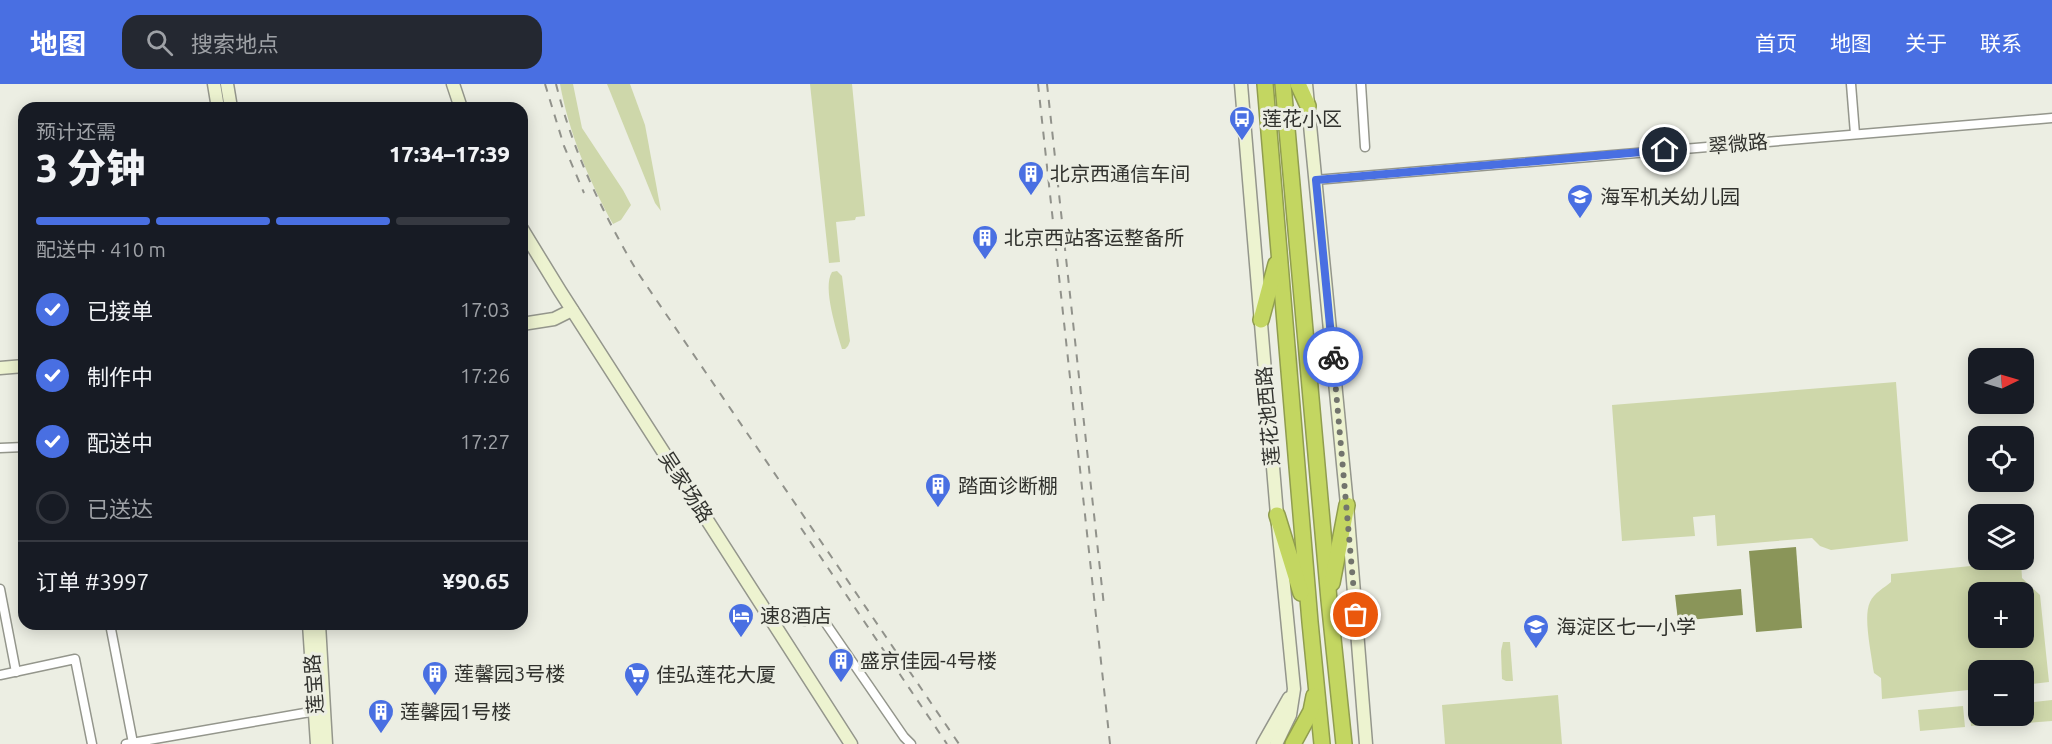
<!DOCTYPE html>
<html lang="zh">
<head>
<meta charset="utf-8">
<style>
  :root { --surface:#171b24; --page:#242831; --text:#f1f3f6; --muted:#9ea1a6; --line:#363941; --accent:#496fe2 }
  body { margin:0; font-family:Ubuntu,"Noto Sans SC",sans-serif; background:var(--page); color:var(--text); height:100vh; display:flex; flex-direction:column; font-size:22px; white-space:nowrap }
  * { box-sizing:border-box; margin:0 }
  p { font-size:20px; color:var(--muted) }
  .icon { flex:none; width:33px; height:33px; fill:none; stroke:currentColor; stroke-width:2; stroke-linecap:round; stroke-linejoin:round }
  .map { position:relative; flex:1; overflow:hidden }
  .drawer { position:absolute; left:18px; top:18px; width:510px; height:528px; display:flex; flex-direction:column; background:var(--surface); border-radius:18px; box-shadow:0 3px 15px #0003 }
  .drawer>* { flex:none }
  .needle { width:39px; rotate:85deg }
  .controls { position:absolute; left:1968px; top:264px; display:grid; gap:12px }
  .controls a { display:grid; place-items:center; width:66px; height:66px; border-radius:12px; background:var(--surface); box-shadow:0 3px 15px #0003; font-size:30px }
  .pin { position:absolute; display:grid; place-items:center; width:51px; height:51px; color:#fff; margin:-26px; border:3px solid #fff; border-radius:50%; box-shadow:0 2px 6px #0007 }
  .courier { position:absolute; display:grid; place-items:center; width:60px; height:60px; margin:-30px; border:4px solid #496fe2; border-radius:50%; background:#fff; color:#222; box-shadow:0 2px 8px #0007 }
  .summary em { font-style:normal; font-weight:800 }
  .summary div { display:flex; flex-direction:column-reverse }
  .summary { display:flex; align-items:center; justify-content:space-between; height:102px; padding:0 18px }
  h1 { font-size:39px; font-weight:800; line-height:45px }
  .bar { display:grid; grid-template-columns:repeat(4,1fr); gap:9px 6px; align-content:center; height:72px; padding:0 18px }
  .bar i { height:8px; border-radius:4px; background:var(--line) }
  .bar .current { background:var(--accent) }
  .bar p { grid-column:span 4 }
  .line { display:flex; align-items:center; gap:15px; padding:0 18px; border-top:2px solid var(--line) }
  .line div { flex:1 }
  ol { padding:0 18px; list-style:none }
  li { display:flex; align-items:center; gap:18px; height:66px }
  li p { margin-inline-start:auto }
  li .icon { padding:6px; border-radius:50%; background:var(--accent); color:#fff; stroke-width:4 }
  li:last-child { color:var(--muted) }
  li i { width:33px; height:33px; border:3px solid var(--line); border-radius:50% }
  header { display:flex; align-items:center; gap:36px; box-sizing:border-box; height:84px; padding:0 30px; background:var(--accent); color:#fff }
  header strong { font-size:28px }
  nav { display:flex; gap:33px; margin-inline-start:auto; font-size:21px }
  .search { width:420px; height:54px; background:var(--page); display:flex; align-items:center; gap:15px; box-sizing:border-box; padding:0 21px; border-radius:18px; color:var(--muted); font-size:22px }
  .map>svg:first-child { display:block }
  .green { fill:#ced7aa; fill-rule:evenodd }
  .water { fill:#8a9559 }
  .lines { fill:none; stroke-linecap:round; stroke-linejoin:round }
  .street-casing { stroke:#94968c; stroke-width:11 }
  .secondary-casing { stroke:#94968c; stroke-width:15 }
  .highway-casing { stroke:#909d4f; stroke-width:18 }
  .street { stroke:#fff; stroke-width:8 }
  .secondary { stroke:#edf3d0; stroke-width:12 }
  .highway { stroke:#c3d661; stroke-width:15 }
  .rail { stroke:#91928b; stroke-width:2; stroke-dasharray:8 8; stroke-linecap:butt }
  .done { stroke:#72746d; stroke-width:6; stroke-dasharray:0 10.8 }
  .route { stroke:#496fe2; stroke-width:8 }
  .labels { text-anchor:middle; stroke-width:6; stroke-linejoin:round; paint-order:stroke }
  .poi-label { font-size:20px; fill:#31322e; stroke:#eceee3; text-anchor:start }
  .street-label { font-size:20px; fill:#31322e; stroke:#eceee3 }
</style>
</head>
<body>
<header>
<strong>地图</strong>
<div class="search"><svg class="icon" aria-label="search" viewBox="0 0 24 24"><circle cx="10" cy="10" r="6"/><path d="M15 15l6 6"/></svg>搜索地点</div>
<nav><a>首页</a><a>地图</a><a>关于</a><a>联系</a></nav>
</header>
<div class="map">
<svg width="2052" height="660" viewBox="0 0 2052 660">
  <rect width="100%" height="100%" fill="#eceee3"/>
  <g class="green">
    <path d="M560,0H573L582,44L623,106L631,121L621,136L613,140C589,97 569,49 560,0Z"/>
    <polygon points="607,0 630,0 645,41 661,127 655,119"/>
    <polygon points="810,0 852,0 865,132 856,133 855,136 836,138 840,178 829,179"/>
    <path d="M837,187L842,192L850,257L848,262L845,265H842C837,248 822,203 832,188Z"/>
    <polygon points="1896,298 1908,457 1831,466 1820,462 1812,454 1717,462 1715,431 1693,433 1695,452 1622,457 1612,321"/>
    <path d="M2021,477L2022,494L2040,511L2049,598L2024,601V586H1978V605L1882,615L1881,594L1874,589L1873,584C1871,567 1863,532 1870,518C1874,509 1884,504 1891,498V490ZM2024,508V554H1978V508Z"/>
    <polygon points="1503,558 1510,558 1513,597 1506,597 1502,595 1501,567"/>
    <polygon points="1558,611 1562,660 1445,660 1442,621"/>
    <polygon points="2052,616 2052,637 2027,639 2025,619"/>
    <polygon points="1978,620 1978,632 2015,632 2016,637 1971,642 1969,621"/>
    <polygon points="1963,622 1965,643 1920,647 1918,626"/>
  </g>
  <g class="water">
    <polygon points="1796,463 1802,544 1756,548 1749,467"/>
    <polygon points="1741,505 1743,531 1678,537 1675,511"/>
  </g>
  <g class="lines">
    <defs>
      <g id="street">
        <polyline points="1361,0 1365,63"/>
        <polyline points="1851,0 1855,50"/>
        <polyline points="1315,96 2052,34"/>
        <polyline points="0,364 24,363"/>
        <polyline points="0,505 16,588"/>
        <polyline points="804,537 818,528 904,653 911,660"/>
        <polyline points="110,540 133,659"/>
        <polyline points="0,591 75,575 92,660"/>
        <polyline points="126,660 316,627"/>
      </g>
      <g id="secondary">
        <polyline points="214,0 218,24"/>
        <polyline points="227,0 231,24"/>
        <polyline points="453,0 461,24"/>
        <polyline points="1241,0 1277,431 1294,605 1290,631 1276,660"/>
        <polyline points="1306,0 1347,421 1366,660"/>
        <polyline points="522,145 560,207 851,660"/>
        <polyline points="522,240 554,235 572,226"/>
        <polyline points="0,284 24,282"/>
        <polyline points="309,540 317,660"/>
        <polyline points="319,540 326,660"/>
        <polyline points="1263,660 1289,614"/>
      </g>
      <g id="highway">
        <polyline points="1265,0 1310,538 1322,660"/>
        <polyline points="1283,0 1329,516 1344,660"/>
        <polyline points="1298,0 1308,22"/>
        <polyline points="1261,236 1276,180"/>
        <polyline points="1277,431 1301,509"/>
        <polyline points="1332,499 1347,421"/>
        <polyline points="1293,660 1311,627 1314,612"/>
      </g>
    </defs>
    <use href="#street" class="street-casing"/>
    <use href="#secondary" class="secondary-casing"/>
    <use href="#highway" class="highway-casing"/>
    <use href="#street" class="street"/>
    <use href="#secondary" class="secondary"/>
    <use href="#highway" class="highway"/>
    <g class="rail">
      <polyline points="545,0 564,62 584,109"/>
      <path d="M556,0C573,68 602,128 638,189L959,660"/>
      <polyline points="1038,0 1110,660"/>
      <polyline points="1047,0 1104,522"/>
      <polyline points="801,444 947,660"/>
    </g>
  </g>
  <g class="lines">
    <polyline class="done" points="1333,273 1356,531"/>
    <polyline class="route" points="1333,273 1316,96 1665,66"/>
  </g>
  <defs>
    <symbol id="bus-pin" viewBox="-11 -11 22 30"><path d="M0 17L-7.5 6A9.5 9.5 0 1 1 7.5 6Z" fill="#496fe2" stroke="#eceee3"/><path d="M-5-6H5V4H4V6H2V4H-2V6H-4V4H-5ZM-3.5-4V0h7V-4ZM-3.5 1.2v1.5H-2V1.2ZM2 1.2v1.5H3.5V1.2Z" fill="#fff"/></symbol>
    <symbol id="building-pin" viewBox="-11 -11 22 30"><path d="M0 17L-7.5 6A9.5 9.5 0 1 1 7.5 6Z" fill="#496fe2" stroke="#eceee3"/><path d="M-4-6H4V6H1V3H-1V6H-4ZM-2.5-4.3h1.7v1.8h-1.7ZM.8-4.3h1.7v1.8H.8ZM-2.5-1h1.7V.8h-1.7ZM.8-1h1.7V.8H.8Z" fill="#fff"/></symbol>
    <symbol id="school-pin" viewBox="-11 -11 22 30"><path d="M0 17L-7.5 6A9.5 9.5 0 1 1 7.5 6Z" fill="#496fe2" stroke="#eceee3"/><path d="M0-5L7-2L0 1L-7-2ZM-4 1L0 2.5L4 1V4Q0 6-4 4Z" fill="#fff"/></symbol>
    <symbol id="hotel-pin" viewBox="-11 -11 22 30"><path d="M0 17L-7.5 6A9.5 9.5 0 1 1 7.5 6Z" fill="#496fe2" stroke="#eceee3"/><path d="M-6-4.5h1.5V1H6V5H4.5V3h-9V5H-6ZM-4 0a1.8 1.8 0 1 1 3.6 0ZM.5 0V-2.5h3Q6-2.5 6 0Z" fill="#fff"/></symbol>
    <symbol id="supermarket-pin" viewBox="-11 -11 22 30"><path d="M0 17L-7.5 6A9.5 9.5 0 1 1 7.5 6Z" fill="#496fe2" stroke="#eceee3"/><path d="M-6-5.5h2.5l.6 2H6L4.5 2H-2.5L-4.4-4H-6ZM-1.5 3.2a1.3 1.3 0 1 0 .1 0ZM3 3.2a1.3 1.3 0 1 0 .1 0Z" fill="#fff"/></symbol>
  </defs>
  <g fill-rule="evenodd">
    <use href="#bus-pin" x="1227" y="20" width="30" height="40"/>
    <use href="#building-pin" x="1016" y="75" width="30" height="40"/>
    <use href="#school-pin" x="1565" y="98" width="30" height="40"/>
    <use href="#building-pin" x="970" y="139" width="30" height="40"/>
    <use href="#building-pin" x="923" y="387" width="30" height="40"/>
    <use href="#hotel-pin" x="726" y="517" width="30" height="40"/>
    <use href="#school-pin" x="1521" y="528" width="30" height="40"/>
    <use href="#building-pin" x="826" y="562" width="30" height="40"/>
    <use href="#building-pin" x="420" y="575" width="30" height="40"/>
    <use href="#supermarket-pin" x="622" y="576" width="30" height="40"/>
    <use href="#building-pin" x="366" y="613" width="30" height="40"/>
  </g>
  <g class="labels">
    <g class="poi-label">
      <text x="1262" y="42">莲花小区</text>
      <text x="1050" y="97">北京西通信车间</text>
      <text x="1600" y="120">海军机关幼儿园</text>
      <text x="1004" y="161">北京西站客运整备所</text>
      <text x="958" y="409">踏面诊断棚</text>
      <text x="760" y="539">速8酒店</text>
      <text x="1556" y="550">海淀区七一小学</text>
      <text x="860" y="584">盛京佳园-4号楼</text>
      <text x="454" y="597">莲馨园3号楼</text>
      <text x="656" y="598">佳弘莲花大厦</text>
      <text x="400" y="635">莲馨园1号楼</text>
    </g>
    <g class="street-label">
      <text transform="translate(1738 60) rotate(-5)" y="7">翠微路</text>
      <text transform="translate(1268 332) rotate(-95)" y="7">莲花池西路</text>
      <text transform="translate(686 403) rotate(57)" y="7">吴家场路</text>
      <text transform="translate(314 600) rotate(-94)" y="7">莲宝路</text>
    </g>
  </g>
</svg>
<div class="controls">
<a><svg class="needle" viewBox="-14 -14 28 28"><path d="M0-13l5 13h-10z" fill="#e53935"/><path d="M0 13l5-13h-10z" fill="#9ea1a6"/></svg></a>
<a><svg class="icon" aria-label="locate" viewBox="0 0 24 24"><circle cx="12" cy="12" r="6"/><path d="M12 2v4M12 18v4M2 12h4M18 12h4"/></svg></a>
<a><svg class="icon" aria-label="layers" viewBox="0 0 24 24"><path d="M12 4l9 5-9 5-9-5zM3 14l9 5 9-5"/></svg></a>
<a>+</a>
<a>−</a>
</div>
<div class="pin" style="left:1356px;top:531px;background:#ea580c"><svg class="icon" aria-label="bag" viewBox="0 0 24 24"><path d="M5 8h14l-1 12H6zM9 8a3 3 0 0 1 6 0"/></svg></div>
<div class="pin" style="left:1665px;top:66px;background:#1f2937"><svg class="icon" aria-label="home" viewBox="0 0 24 24"><path d="M3 11l9-7 9 7M6 9v11h12V9"/></svg></div>
<div class="courier" style="left:1333px;top:273px"><svg class="icon" aria-label="bike" viewBox="0 0 24 24"><circle cx="6" cy="16" r="4"/><circle cx="18" cy="16" r="4"/><path d="M6 16l4-8h5l3 8M10 8l3 8H6M13 5h3"/></svg></div>
<section class="drawer">
<div class="summary"><div><h1>3 分钟</h1><p>预计还需</p></div><em>17:34–17:39</em></div>
<div class="bar"><i class="current"></i><i class="current"></i><i class="current"></i><i></i><p>配送中 · 410 m</p></div>
<ol>
<li><svg class="icon" aria-label="check" viewBox="0 0 24 24"><path d="M5 12l5 5 9-10"/></svg>已接单<p>17:03</p></li>
<li><svg class="icon" aria-label="check" viewBox="0 0 24 24"><path d="M5 12l5 5 9-10"/></svg>制作中<p>17:26</p></li>
<li><svg class="icon" aria-label="check" viewBox="0 0 24 24"><path d="M5 12l5 5 9-10"/></svg>配送中<p>17:27</p></li>
<li><i></i>已送达</li>
</ol>
<div class="line" style="height:78px"><div>订单 #3997</div><b>¥90.65</b></div>
</section>
</div>
</body>
</html>
